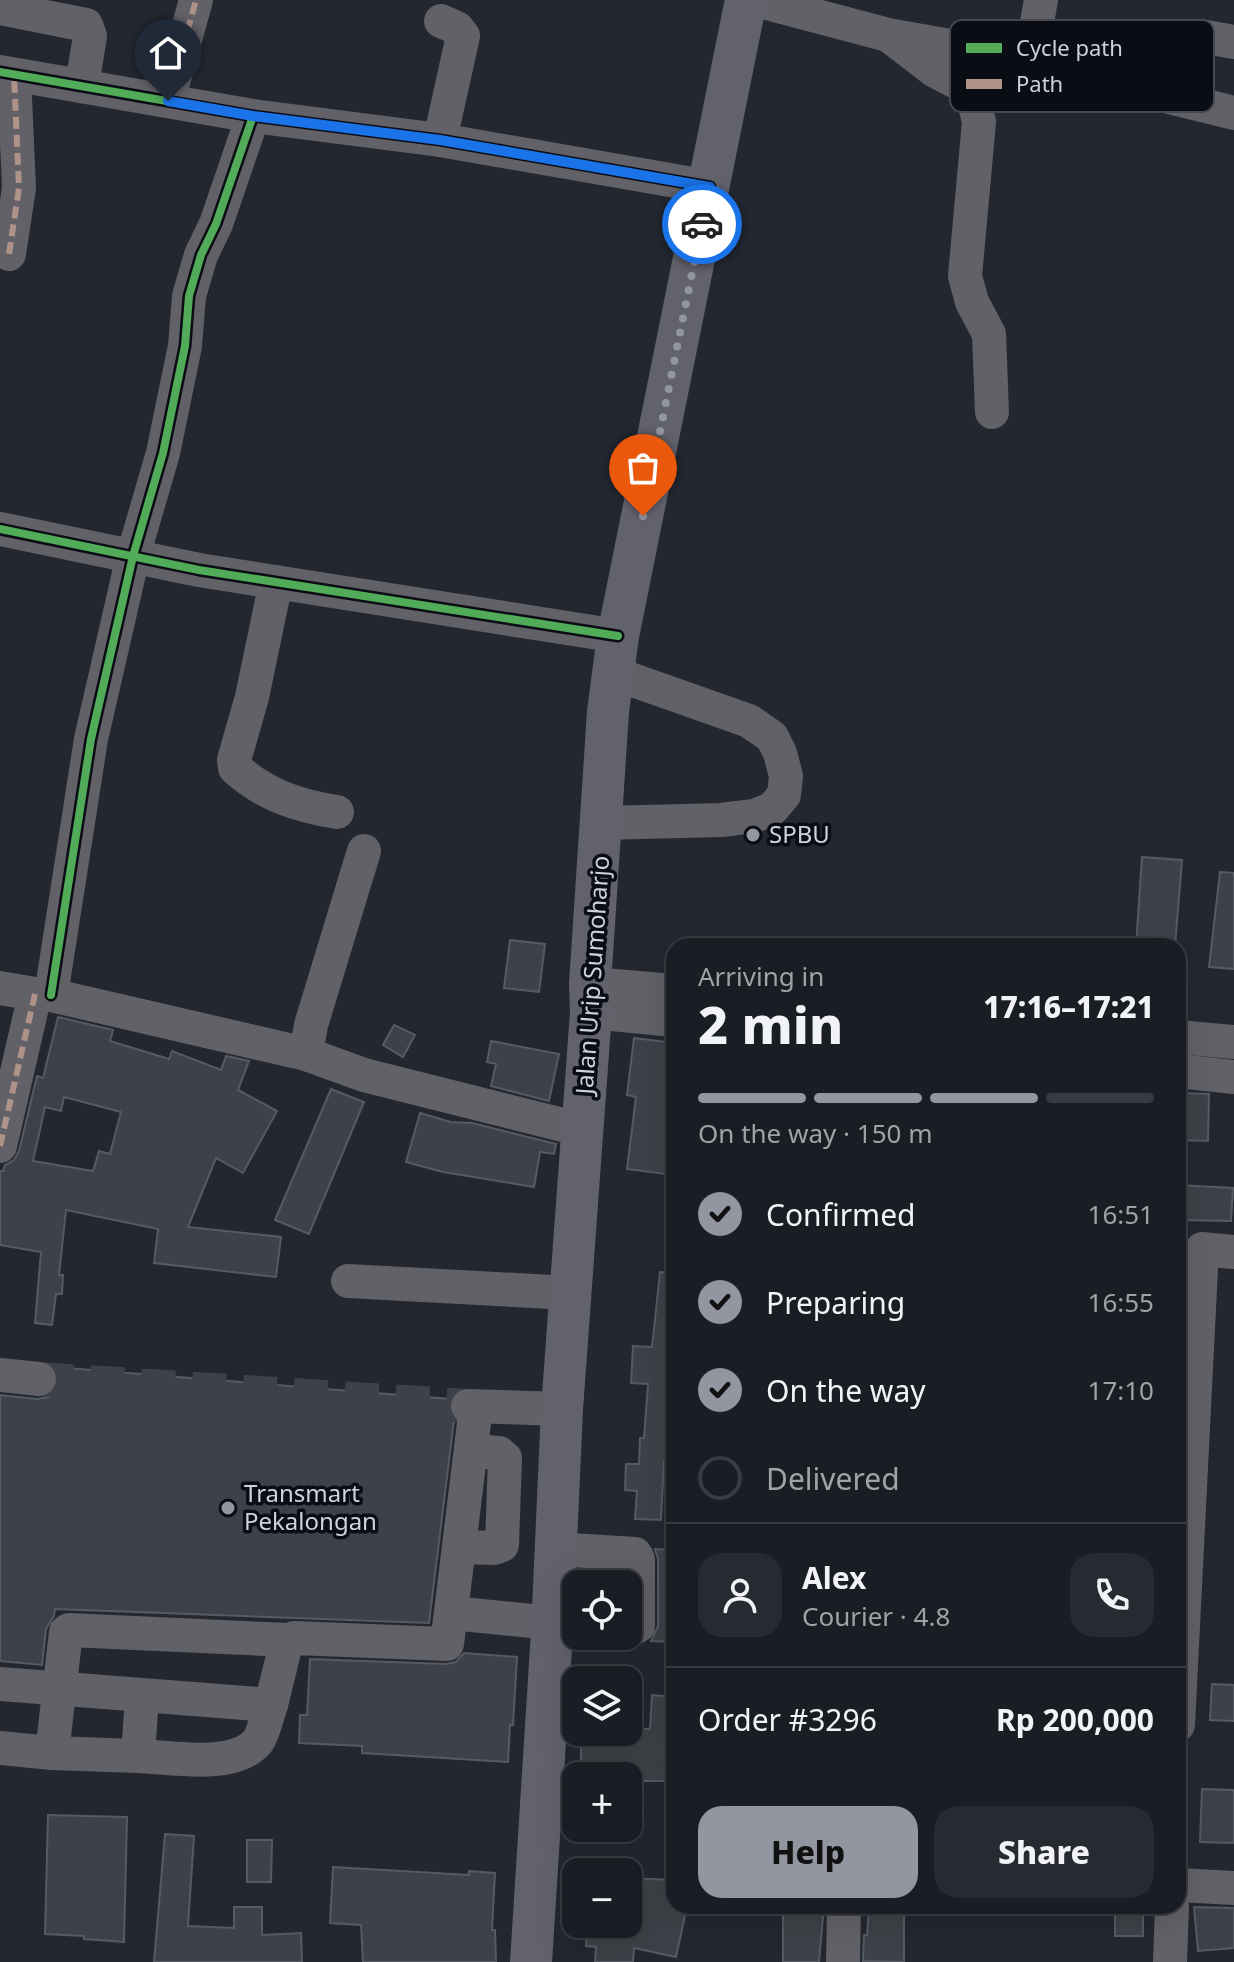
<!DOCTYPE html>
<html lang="en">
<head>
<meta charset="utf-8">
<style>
  :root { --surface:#1a1d24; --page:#272a31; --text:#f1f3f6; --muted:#9fa2a6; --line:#383b41; --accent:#9296a1 }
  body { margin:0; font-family:"Noto Sans",sans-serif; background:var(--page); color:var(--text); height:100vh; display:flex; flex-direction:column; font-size:30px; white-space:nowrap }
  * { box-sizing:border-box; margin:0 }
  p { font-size:26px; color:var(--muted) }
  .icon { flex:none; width:44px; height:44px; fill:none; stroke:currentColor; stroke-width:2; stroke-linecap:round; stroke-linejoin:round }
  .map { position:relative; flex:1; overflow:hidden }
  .panel { position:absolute; left:666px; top:938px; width:520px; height:976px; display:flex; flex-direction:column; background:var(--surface); border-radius:24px; box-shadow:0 8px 32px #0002,0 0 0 2px var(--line) }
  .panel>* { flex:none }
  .fabs { position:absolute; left:562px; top:1570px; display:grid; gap:16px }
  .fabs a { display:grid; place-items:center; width:80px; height:80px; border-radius:16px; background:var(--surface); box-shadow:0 8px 32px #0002,0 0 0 2px var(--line); font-size:40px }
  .pin { position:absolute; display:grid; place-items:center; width:68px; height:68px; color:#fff; margin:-82px -34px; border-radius:50% 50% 50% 0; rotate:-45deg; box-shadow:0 0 8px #0007 }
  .pin .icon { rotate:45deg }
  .courier { position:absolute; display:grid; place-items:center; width:80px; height:80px; margin:-40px; border:6px solid #1a73e8; border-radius:50%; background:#fff; color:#222; box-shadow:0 2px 10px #0007 }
  .headline em { font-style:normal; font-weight:800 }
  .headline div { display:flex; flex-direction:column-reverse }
  .headline { display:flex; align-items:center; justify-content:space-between; height:136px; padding:0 32px }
  h1 { font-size:52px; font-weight:800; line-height:60px }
  .bar { display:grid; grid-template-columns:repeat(4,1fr); gap:12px 8px; align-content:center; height:96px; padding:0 32px }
  .bar i { height:10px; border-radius:6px; background:var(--line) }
  .bar .selected { background:var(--accent) }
  .bar p { grid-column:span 4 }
  .line { display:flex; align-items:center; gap:20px; padding:0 32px; border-top:2px solid var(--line) }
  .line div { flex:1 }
  .round { display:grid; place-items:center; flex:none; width:84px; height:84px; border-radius:24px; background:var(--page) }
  ol { padding:0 32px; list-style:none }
  li { display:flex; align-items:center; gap:24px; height:88px }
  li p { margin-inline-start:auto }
  li .icon { padding:8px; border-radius:50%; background:var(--accent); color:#111; stroke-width:4 }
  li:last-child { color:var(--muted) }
  li i { width:44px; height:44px; border:4px solid var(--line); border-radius:50% }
  .button { display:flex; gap:16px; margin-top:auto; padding:16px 32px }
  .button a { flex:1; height:92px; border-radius:24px; background:var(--accent); color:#111; font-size:32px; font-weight:800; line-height:92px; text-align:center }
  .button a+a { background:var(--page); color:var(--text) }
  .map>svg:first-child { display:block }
  .building { fill:#3d4248; stroke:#565b63; stroke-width:2; fill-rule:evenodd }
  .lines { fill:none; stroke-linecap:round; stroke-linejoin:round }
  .minor-tunnel { stroke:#3d414a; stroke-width:34; stroke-dasharray:34 17; stroke-linecap:butt }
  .minor { stroke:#616167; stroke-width:34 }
  .major { stroke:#62626c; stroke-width:42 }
  .quiet { stroke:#af9288; stroke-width:6; stroke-dasharray:12 6; stroke-linecap:butt }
  .cycleway-casing { stroke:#0b0d15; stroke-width:13 }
  .cycleway { stroke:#51ab58; stroke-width:8 }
  .done { stroke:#9296a1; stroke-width:8; stroke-dasharray:0 14.4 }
  .route { stroke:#1a73e8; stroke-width:10 }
  .poi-dot { fill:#9296a1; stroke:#0b0d15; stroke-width:3 }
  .labels { text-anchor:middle; stroke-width:7; stroke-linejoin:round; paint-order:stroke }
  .poi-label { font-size:24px; fill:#ced2de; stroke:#0b0d15; text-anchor:start }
  .street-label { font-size:24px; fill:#ced2de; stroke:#0b0d15 }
  .key { fill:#0b0d15; stroke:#464851; stroke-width:2 }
  .key-label { font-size:22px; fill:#ced2de }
</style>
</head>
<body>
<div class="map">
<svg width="1234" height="1962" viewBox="0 0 1234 1962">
  <rect width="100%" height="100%" fill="#232730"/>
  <g class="building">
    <polygon points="1142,857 1182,860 1175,946 1136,946"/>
    <polygon points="1220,872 1234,873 1234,969 1209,967"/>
    <polygon points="510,940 545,944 539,992 504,988"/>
    <path d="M58,1017L113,1030L110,1041L169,1059L172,1051L221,1070L226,1056L249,1061L238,1090L277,1111L243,1173L216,1158L188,1227L281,1237L276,1277L154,1263L158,1229L66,1210L59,1275H63L62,1294H56L52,1325L35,1323L41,1252L0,1245V1171H3L5,1165L14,1160L19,1151L37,1076L43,1078ZM64,1097L121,1112L110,1154L99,1151L93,1171L33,1161L45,1107L61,1111Z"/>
    <polygon points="394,1025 415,1035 403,1057 383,1045"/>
    <polygon points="634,1038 674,1043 674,1096 671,1121 674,1121 674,1175 627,1169 636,1097 627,1095"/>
    <polygon points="491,1041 559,1054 549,1101 491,1086 496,1064 487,1062"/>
    <polygon points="331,1089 364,1102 309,1234 275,1220"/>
    <polygon points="1178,1093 1209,1094 1208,1141 1178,1140"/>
    <polygon points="420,1113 451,1122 472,1123 556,1144 554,1154 540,1152 534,1187 443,1172 406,1162"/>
    <polygon points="1178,1185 1233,1188 1231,1221 1178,1220"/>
    <polygon points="660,1272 674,1273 674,1462 664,1461 661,1520 635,1519 637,1491 625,1490 626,1464 639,1464 640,1438 644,1438 648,1384 631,1383 633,1346 652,1347"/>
    <polygon points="54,1367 450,1399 448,1406 454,1420 429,1623 55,1609 54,1616 46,1629 42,1665 0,1661 0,1395 37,1399 48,1397 55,1391 59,1382"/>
    <polygon points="655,1549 674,1550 674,1642 651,1641 658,1626 658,1559"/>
    <polygon points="464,1653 517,1657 513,1725 510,1725 508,1762 362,1753 362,1746 299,1743 300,1715 307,1715 310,1659 446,1664 456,1662"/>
    <polygon points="1212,1684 1234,1685 1234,1721 1210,1720"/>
    <polygon points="652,1695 674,1697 674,1781 628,1781 628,1776 605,1776 606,1762 581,1762 581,1732 628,1732 628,1728 650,1729"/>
    <polygon points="1202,1789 1234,1790 1234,1843 1200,1842"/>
    <polygon points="48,1815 127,1817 124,1942 84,1939 84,1936 45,1934"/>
    <polygon points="165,1834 194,1836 188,1926 234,1928 234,1907 262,1907 262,1935 301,1933 302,1962 154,1962"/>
    <polygon points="247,1840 272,1840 271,1882 247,1882"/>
    <polygon points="333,1867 469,1875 469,1871 495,1873 492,1930 495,1930 496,1962 363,1962 361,1925 330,1923"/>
    <polygon points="628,1878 674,1880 674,1906 687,1906 676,1957 634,1948 633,1962 595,1962 596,1947 586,1946 588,1924 628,1924"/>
    <polygon points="783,1906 824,1906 819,1962 783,1962"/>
    <polygon points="869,1906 904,1906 904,1962 863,1961 864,1935 867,1935"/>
    <rect x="1115" y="1906" width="28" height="30"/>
    <polygon points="1194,1907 1234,1908 1234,1948 1198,1951"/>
  </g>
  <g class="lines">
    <polyline class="minor-tunnel" points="39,1379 468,1406"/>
    <g class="minor">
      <polyline points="756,0 888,35 995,54 1234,113"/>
      <polyline points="0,8 86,25 90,36 82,85"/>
      <polyline points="1201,36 1234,42"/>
      <polyline points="892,38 935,71 964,86 974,101 979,122 965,276 972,302 989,334 992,412"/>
      <polyline points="1030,62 1041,0"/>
      <polyline points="0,72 253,116 440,140 710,187"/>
      <polyline points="168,101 196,0"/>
      <polyline points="440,140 463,36 457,28 441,21"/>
      <polyline points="9,254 19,188 14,75"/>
      <polyline points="0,529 199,570 618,636"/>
      <path d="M276,582L252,697L234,760L235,768C265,795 298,806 337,812"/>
      <polyline points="603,823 721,820 754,816 772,809 784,795 786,776 780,753 772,737 749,721 613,673"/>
      <polyline points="590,984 674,991"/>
      <polyline points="0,988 35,994 51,995 306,1054 364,1075 583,1130"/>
      <polyline points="51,995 91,739 133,556 163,453 185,346 189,296 201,255 216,224 253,116"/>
      <polyline points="591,1012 674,1020"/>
      <polyline points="1178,1037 1234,1042"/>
      <polyline points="306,1054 311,1025 364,851"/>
      <polyline points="1178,1071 1234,1077"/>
      <polyline points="0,1146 35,994"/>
      <polyline points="348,1281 571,1293"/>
      <polyline points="0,1375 39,1379"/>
      <polyline points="468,1406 562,1409"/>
      <polyline points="460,1547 494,1548 502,1545 505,1458 499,1453 471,1451"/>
      <polyline points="555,1549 635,1554 638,1559 638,1626 628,1631"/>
      <polyline points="452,1613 552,1623"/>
      <polyline points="0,1684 271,1705 286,1644 294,1638 447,1644 476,1407"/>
      <polyline points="1178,1725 1202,1249 1234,1252"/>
      <polyline points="0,1748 52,1753 66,1632 69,1630 289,1640"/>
      <polyline points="52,1753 138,1756 142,1696"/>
      <path d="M138,1756C171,1757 235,1770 258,1741C264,1732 267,1716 271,1705"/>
      <polyline points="1178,1885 1234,1888"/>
      <polyline points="843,1962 844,1906"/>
      <polyline points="1170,1962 1172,1906"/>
    </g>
    <polyline class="major" points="531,1962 552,1632 562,1409 591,1012 590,984 608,712 618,636 746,0"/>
    <g class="quiet">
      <polyline points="168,101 196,0"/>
      <polyline points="9,254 19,188 14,75"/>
      <polyline points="0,1146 35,994"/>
    </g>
    <defs>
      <g id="cycleway">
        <polyline points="0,72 253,116 440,140 710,187"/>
        <polyline points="0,529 199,570 618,636"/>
        <polyline points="51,995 91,739 133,556 163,453 185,346 189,296 201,255 216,224 253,116"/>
      </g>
    </defs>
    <use href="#cycleway" class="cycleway-casing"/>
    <use href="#cycleway" class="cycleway"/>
  </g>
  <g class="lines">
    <polyline class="done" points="643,516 702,224"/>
    <polyline class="route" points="168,101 253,116 440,140 710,187 702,224"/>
  </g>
  <g class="poi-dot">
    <circle cx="753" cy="835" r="8"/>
    <circle cx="228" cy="1508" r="8"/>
  </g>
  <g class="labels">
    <g class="poi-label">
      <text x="769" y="843">SPBU</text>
      <text x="244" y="1502">Transmart<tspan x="244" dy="28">Pekalongan</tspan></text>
    </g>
    <g class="street-label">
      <text transform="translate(593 975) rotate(-86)" y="8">Jalan Urip Sumoharjo</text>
    </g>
  </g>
  <rect x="950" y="20" width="264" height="92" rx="12" class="key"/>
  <rect x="966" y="43" width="36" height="10" fill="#51ab58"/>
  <rect x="966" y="79" width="36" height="10" fill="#af9288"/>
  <g class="key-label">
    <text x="1016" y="56">Cycle path</text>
    <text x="1016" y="92">Path</text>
  </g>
</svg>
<div class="fabs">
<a><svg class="icon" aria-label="locate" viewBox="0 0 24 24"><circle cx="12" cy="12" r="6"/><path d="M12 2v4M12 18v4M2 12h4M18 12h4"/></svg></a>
<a><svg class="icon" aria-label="layers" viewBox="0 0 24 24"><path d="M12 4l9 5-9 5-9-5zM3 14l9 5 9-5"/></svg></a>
<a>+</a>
<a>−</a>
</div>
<div class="pin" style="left:643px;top:516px;background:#ea580c"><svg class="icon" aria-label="bag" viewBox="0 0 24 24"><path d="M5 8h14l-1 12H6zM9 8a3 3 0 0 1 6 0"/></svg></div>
<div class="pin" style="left:168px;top:101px;background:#1f2937"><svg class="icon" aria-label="home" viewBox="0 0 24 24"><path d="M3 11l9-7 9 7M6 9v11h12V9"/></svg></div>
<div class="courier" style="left:702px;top:224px"><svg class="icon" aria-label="car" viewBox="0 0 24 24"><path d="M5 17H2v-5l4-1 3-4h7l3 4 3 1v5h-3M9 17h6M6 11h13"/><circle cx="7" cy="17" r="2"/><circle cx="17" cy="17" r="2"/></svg></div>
<section class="panel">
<div class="headline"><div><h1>2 min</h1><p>Arriving in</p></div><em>17:16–17:21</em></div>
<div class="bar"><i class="selected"></i><i class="selected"></i><i class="selected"></i><i></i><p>On the way · 150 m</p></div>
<ol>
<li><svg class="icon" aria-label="check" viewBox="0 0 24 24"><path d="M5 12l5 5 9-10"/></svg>Confirmed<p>16:51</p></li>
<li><svg class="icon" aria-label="check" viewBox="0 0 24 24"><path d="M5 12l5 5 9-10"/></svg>Preparing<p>16:55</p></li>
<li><svg class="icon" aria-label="check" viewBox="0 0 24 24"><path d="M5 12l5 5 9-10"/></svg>On the way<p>17:10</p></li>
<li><i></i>Delivered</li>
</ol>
<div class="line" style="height:144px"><a class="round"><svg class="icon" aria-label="person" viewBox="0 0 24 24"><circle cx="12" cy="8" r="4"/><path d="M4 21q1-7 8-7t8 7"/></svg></a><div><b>Alex</b><p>Courier · 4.8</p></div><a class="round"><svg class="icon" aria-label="phone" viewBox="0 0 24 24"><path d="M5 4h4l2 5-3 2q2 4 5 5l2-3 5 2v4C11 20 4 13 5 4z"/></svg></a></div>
<div class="line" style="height:104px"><div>Order #3296</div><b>Rp 200,000</b></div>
<div class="button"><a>Help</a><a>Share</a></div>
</section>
</div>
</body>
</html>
